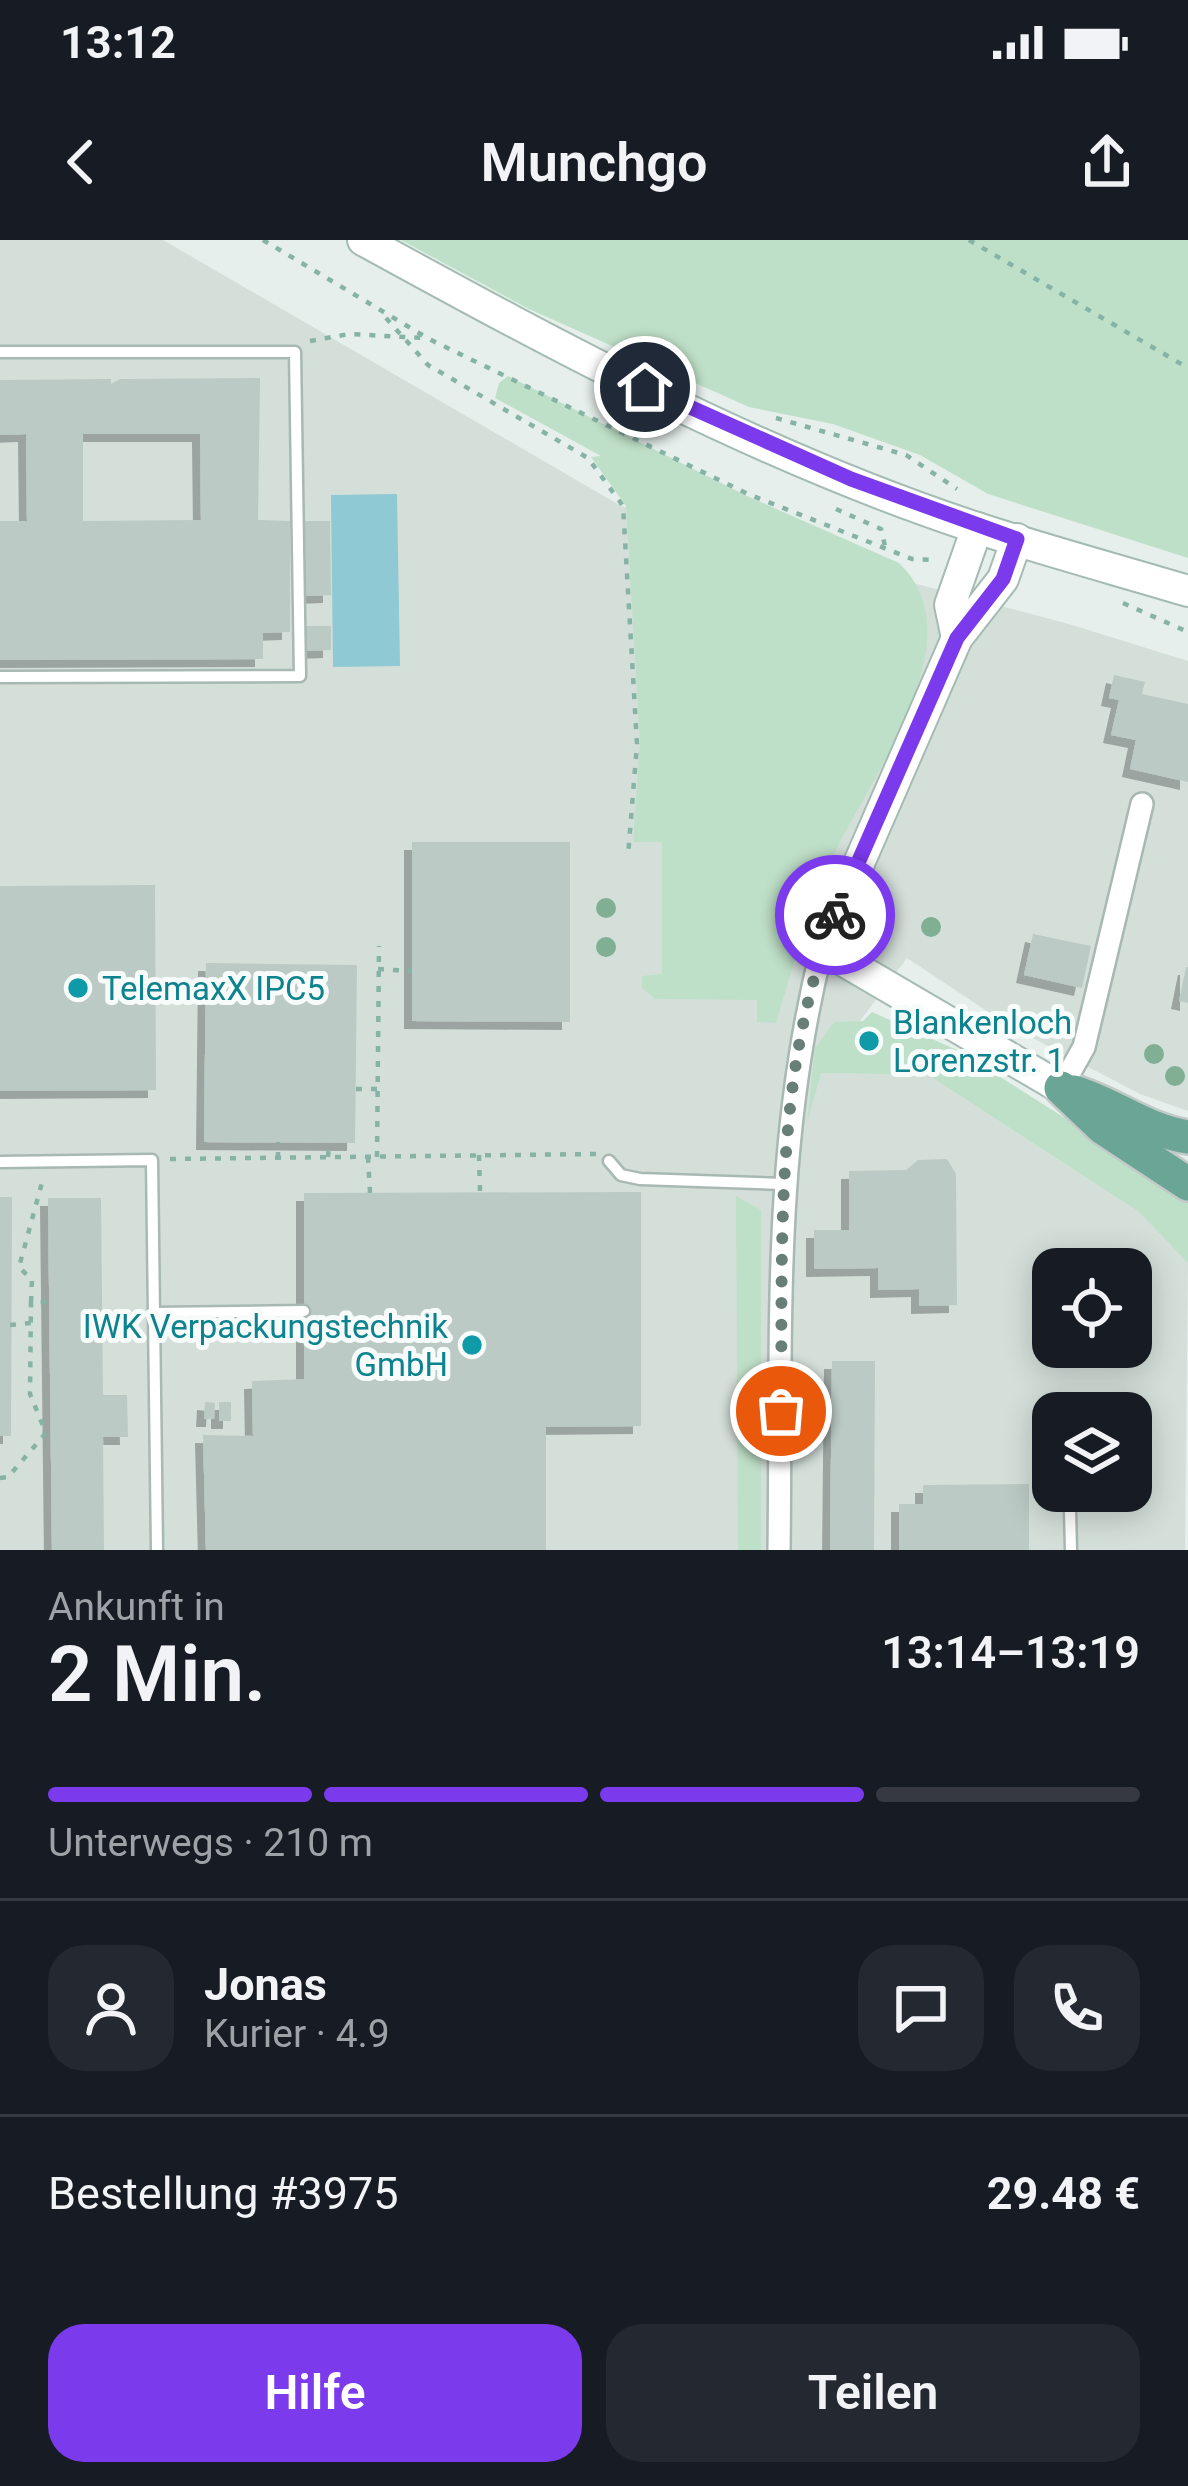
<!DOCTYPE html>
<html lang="de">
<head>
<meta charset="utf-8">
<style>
  :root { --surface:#171b24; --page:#242831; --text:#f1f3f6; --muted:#9ea1a6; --line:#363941; --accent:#7c3aed }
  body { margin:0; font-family:Roboto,sans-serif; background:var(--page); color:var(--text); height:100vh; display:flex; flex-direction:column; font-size:45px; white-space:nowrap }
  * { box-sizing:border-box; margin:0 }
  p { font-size:39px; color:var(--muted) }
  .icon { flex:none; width:66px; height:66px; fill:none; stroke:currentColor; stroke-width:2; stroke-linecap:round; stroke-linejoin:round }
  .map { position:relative; height:1310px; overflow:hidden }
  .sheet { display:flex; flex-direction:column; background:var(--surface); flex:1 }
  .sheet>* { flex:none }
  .fabs { position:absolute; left:1032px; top:1008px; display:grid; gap:24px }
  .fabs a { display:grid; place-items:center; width:120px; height:120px; border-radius:24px; background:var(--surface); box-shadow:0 6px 30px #0003; font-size:60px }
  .pin { position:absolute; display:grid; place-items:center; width:102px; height:102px; color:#fff; margin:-51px; border:6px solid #fff; border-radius:50%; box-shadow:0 3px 12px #0007 }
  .courier { position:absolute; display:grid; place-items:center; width:120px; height:120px; margin:-60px; border:9px solid #7c3aed; border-radius:50%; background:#fff; color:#222; box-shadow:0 3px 15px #0007 }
  .headline em { font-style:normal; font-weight:600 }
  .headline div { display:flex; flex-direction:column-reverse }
  .headline { display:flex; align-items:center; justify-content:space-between; height:204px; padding:0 48px }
  h1 { font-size:78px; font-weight:600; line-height:90px }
  .bar { display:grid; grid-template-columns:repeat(4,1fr); gap:18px 12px; align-content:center; height:144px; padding:0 48px }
  .bar i { height:15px; border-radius:9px; background:var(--line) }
  .bar .current { background:var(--accent) }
  .bar p { grid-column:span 4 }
  .line { display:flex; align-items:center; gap:30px; padding:0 48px; border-top:3px solid var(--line) }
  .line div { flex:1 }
  .round { display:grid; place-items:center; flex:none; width:126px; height:126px; border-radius:36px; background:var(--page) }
  .button { display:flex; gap:24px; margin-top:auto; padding:24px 48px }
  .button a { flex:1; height:138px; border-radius:36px; background:var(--accent); color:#fff; font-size:48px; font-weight:600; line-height:138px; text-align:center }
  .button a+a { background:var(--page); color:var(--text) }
  .status { display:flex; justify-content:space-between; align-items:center; height:84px; padding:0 60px; background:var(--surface); direction:ltr }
  .status svg { height:33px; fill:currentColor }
  header { display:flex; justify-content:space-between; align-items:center; height:156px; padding:0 48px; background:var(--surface); font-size:54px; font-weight:600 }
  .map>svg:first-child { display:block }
  .built { fill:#d4dfda; fill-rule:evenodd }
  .green { fill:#bfe0c8 }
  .water { fill:#8ec9d4 }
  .building { fill:#bbcac4; fill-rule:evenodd; filter:url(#shadow) }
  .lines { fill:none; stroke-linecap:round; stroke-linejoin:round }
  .lane-casing { stroke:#a8b8b2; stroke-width:15 }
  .street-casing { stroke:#a8b8b2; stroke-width:26 }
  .secondary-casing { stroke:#a4bbb3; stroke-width:34 }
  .primary-casing { stroke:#c2cac8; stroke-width:38 }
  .path { stroke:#86b3a5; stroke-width:4.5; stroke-dasharray:6 9; stroke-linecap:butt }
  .lane { stroke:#fff; stroke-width:10 }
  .street { stroke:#fff; stroke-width:21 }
  .secondary { stroke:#fff; stroke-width:30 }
  .primary { stroke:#6aa596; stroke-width:33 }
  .tree { fill:#80af93 }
  .done { stroke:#687f78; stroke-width:12; stroke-dasharray:0 21.6 }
  .route { stroke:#7c3aed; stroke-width:15 }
  .culture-dot { fill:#0f9aa8; stroke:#f7fbf9; stroke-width:4.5 }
  .labels { text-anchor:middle; stroke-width:10; stroke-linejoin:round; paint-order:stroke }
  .culture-label { font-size:33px; fill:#0d838f; stroke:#f7fbf9; text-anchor:start }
</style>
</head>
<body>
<div class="status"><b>13:12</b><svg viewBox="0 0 49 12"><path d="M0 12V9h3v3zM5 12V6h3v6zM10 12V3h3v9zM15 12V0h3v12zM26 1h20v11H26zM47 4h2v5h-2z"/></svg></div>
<header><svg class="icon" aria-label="back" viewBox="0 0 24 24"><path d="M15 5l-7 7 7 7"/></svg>Munchgo<svg class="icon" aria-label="share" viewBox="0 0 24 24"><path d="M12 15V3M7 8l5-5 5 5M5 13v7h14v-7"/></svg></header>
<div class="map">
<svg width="1188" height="1310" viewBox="0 0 1188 1310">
  <defs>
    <filter id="shadow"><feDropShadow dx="-8" dy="8" stdDeviation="0" flood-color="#0004"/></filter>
  </defs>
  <rect width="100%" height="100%" fill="#e6efeb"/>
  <path class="built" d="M0,0H163L621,266L1069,384L1188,421V871L1140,854L1008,785L907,718L821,833L928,835L1139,972L1176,1007L1188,1023L1185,1310H0ZM1053,1029H1131V1107H1053ZM1053,1173H1131V1251H1053Z"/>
  <g class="green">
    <polygon points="401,0 1188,0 1188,318 988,254 920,215 833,184 749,167 529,69"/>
    <path d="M508,136L747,256L899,323C981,400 863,546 829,625C807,676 792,730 776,783L757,782V760L655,759L642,748V736L662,734V602H633L640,503L626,266L591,217L601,216L495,158L499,143Z"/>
    <polygon points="872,772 959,811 1188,956 1188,1023 1139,972 928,835 821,833 807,883 815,808 834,782 863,781"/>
    <polygon points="736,956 761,970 761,1310 738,1310"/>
  </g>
  <polygon class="water" points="397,254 400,426 333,427 331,255"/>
  <g class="building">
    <path d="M260,138L258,280L290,281V392L263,393V419L0,420V281H27L26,194L0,195V140L111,139V144L120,139ZM83,194H200L201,280L83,281Z"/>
    <polygon points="305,281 330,281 331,355 306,356"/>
    <polygon points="305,386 331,386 331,410 306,411"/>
    <polygon points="1114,435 1145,442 1142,454 1188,464 1188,542 1130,529 1136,500 1111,495 1119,460 1109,458"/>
    <polygon points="412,602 570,602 570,782 412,781"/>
    <polygon points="155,645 156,850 0,851 0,646"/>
    <polygon points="1033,694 1091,706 1082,748 1024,735"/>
    <polygon points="206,723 357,725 355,903 204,902"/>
    <polygon points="1186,727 1188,727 1188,763 1179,761"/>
    <polygon points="947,919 956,934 957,1065 919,1066 919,1049 878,1050 878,1028 814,1029 814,990 849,990 849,931 906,930 918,920"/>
    <polygon points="641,952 641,1186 546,1187 546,1310 206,1310 203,1195 253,1196 252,1141 304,1139 304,953"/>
    <polygon points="0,957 12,957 11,1196 0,1196"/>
    <polygon points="48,958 101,958 103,1155 127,1155 128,1197 103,1197 104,1310 52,1310"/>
    <polygon points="832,1121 875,1121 874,1310 830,1310"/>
    <polygon points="205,1162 215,1163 214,1179 204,1179"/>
    <rect x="219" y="1162" width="12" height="19"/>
    <polygon points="1029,1244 1029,1310 899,1310 899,1264 923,1264 923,1245"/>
  </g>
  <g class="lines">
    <defs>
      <g id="lane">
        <polyline points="0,112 295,112 300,436 0,437"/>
        <polyline points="609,921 621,935 640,939 783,944"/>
        <polyline points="0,922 152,920 157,1310"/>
        <polyline points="154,1073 304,1071"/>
        <polyline points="1070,1270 1071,1310"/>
      </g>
      <g id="street">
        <polyline points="1061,848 1084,807 1142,564"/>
        <path d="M779,1310C782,1103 771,910 822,708"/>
      </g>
      <g id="secondary">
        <path d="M363,0C560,108 763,218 977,288C1047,311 1118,330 1188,351"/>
        <polyline points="1017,299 1003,339 957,398 822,708 1061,848"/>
        <polyline points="957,398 950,365 977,288"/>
      </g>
      <g id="primary">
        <polyline points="1061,848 1103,888 1188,944"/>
        <path d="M1074,852C1114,864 1146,891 1188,897"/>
      </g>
    </defs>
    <use href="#lane" class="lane-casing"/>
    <use href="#street" class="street-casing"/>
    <use href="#secondary" class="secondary-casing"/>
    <use href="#primary" class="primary-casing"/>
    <g class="path">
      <polyline points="263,0 429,99 748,254 912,319 937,320"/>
      <polyline points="969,0 1188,128"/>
      <polyline points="386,78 428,125 588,218 623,266 637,504 628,616"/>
      <polyline points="310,101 349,94 423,98"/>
      <polyline points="776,178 906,215 957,249"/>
      <polyline points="836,269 881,289 885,306"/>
      <polyline points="1123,363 1188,392"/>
      <polyline points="378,729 412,731"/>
      <polyline points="356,849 378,849"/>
      <polyline points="479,915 480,952"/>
      <polyline points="328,917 329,902"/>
      <polyline points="368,917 370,953"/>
      <polyline points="377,917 379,706"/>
      <polyline points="278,918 278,902"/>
      <polyline points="170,919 596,914"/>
      <polyline points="31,1062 32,1040 19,1027 43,939"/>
      <polyline points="10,1085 31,1083"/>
      <polyline points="0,1238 8,1237 46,1193 30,1154 31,1062 49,1062"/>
    </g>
    <use href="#lane" class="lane"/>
    <use href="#street" class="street"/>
    <use href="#secondary" class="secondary"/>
    <use href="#primary" class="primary"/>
  </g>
  <g class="tree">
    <circle cx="606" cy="668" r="10"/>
    <circle cx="931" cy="687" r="10"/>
    <circle cx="606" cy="707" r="10"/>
    <circle cx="1154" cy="814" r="10"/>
    <circle cx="1175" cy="836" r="10"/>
  </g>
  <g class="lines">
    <path class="done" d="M781,1171C783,1005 773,834 835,675"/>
    <polyline class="route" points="645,147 851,239 1017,299 1003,339 957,398 835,675"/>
  </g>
  <g class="culture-dot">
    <circle cx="78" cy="748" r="12"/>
    <circle cx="869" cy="801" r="12"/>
    <circle cx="472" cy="1105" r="12"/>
  </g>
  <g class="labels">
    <g class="culture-label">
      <text x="102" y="760">TelemaxX IPC5</text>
      <text x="893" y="794">Blankenloch<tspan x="893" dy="38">Lorenzstr. 1</tspan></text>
      <text x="448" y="1098" text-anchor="end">IWK Verpackungstechnik<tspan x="448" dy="38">GmbH</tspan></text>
    </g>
  </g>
</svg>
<div class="fabs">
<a><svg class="icon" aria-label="locate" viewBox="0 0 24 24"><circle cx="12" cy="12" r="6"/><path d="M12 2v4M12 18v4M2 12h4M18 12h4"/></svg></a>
<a><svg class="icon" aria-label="layers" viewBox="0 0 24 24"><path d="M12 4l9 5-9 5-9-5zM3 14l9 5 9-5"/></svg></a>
</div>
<div class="pin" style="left:781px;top:1171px;background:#ea580c"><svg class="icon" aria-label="bag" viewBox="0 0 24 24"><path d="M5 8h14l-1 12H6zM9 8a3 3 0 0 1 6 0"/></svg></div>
<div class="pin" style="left:645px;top:147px;background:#1f2937"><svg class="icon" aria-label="home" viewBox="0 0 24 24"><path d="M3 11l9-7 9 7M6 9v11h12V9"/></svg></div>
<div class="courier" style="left:835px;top:675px"><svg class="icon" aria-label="bike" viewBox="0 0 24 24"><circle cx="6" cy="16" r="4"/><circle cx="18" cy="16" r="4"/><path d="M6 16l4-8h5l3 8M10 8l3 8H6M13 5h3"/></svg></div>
</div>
<section class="sheet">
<div class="headline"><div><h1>2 Min.</h1><p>Ankunft in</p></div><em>13:14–13:19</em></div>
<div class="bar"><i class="current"></i><i class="current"></i><i class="current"></i><i></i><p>Unterwegs · 210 m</p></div>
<div class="line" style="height:216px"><a class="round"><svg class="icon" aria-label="person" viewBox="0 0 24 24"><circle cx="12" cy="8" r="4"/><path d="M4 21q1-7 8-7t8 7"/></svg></a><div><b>Jonas</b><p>Kurier · 4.9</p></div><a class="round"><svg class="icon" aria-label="chat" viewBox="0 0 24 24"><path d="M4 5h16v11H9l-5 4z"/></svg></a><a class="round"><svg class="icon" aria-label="phone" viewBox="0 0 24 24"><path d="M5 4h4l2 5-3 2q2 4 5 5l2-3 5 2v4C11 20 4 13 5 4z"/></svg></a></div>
<div class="line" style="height:156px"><div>Bestellung #3975</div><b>29.48 €</b></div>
<div class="button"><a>Hilfe</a><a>Teilen</a></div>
</section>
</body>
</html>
